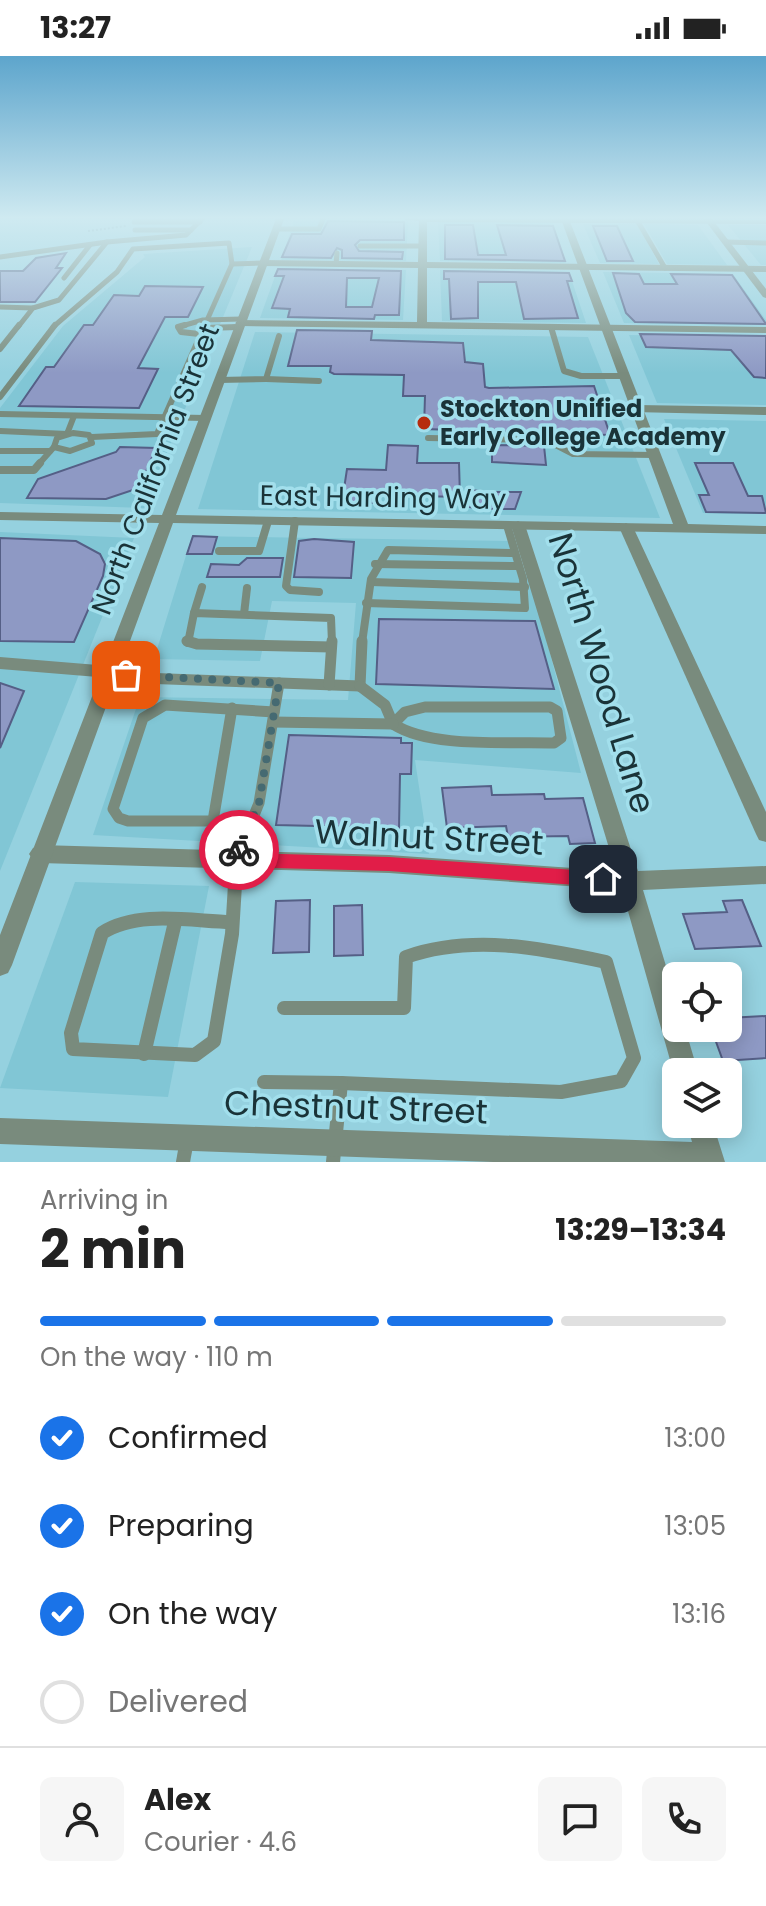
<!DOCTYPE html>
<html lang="en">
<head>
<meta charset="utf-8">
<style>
  :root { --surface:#fff; --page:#f6f6f6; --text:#222; --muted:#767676; --line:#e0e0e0; --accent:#1a73e8 }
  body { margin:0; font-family:Poppins,sans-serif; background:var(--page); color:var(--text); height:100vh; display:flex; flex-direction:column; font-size:30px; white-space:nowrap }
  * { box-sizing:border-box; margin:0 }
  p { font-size:26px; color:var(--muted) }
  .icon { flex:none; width:44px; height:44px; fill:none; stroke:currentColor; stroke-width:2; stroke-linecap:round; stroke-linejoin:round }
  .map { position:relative; height:1106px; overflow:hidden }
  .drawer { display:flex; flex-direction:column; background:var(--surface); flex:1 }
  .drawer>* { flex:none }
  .tools { position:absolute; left:662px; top:906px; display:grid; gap:16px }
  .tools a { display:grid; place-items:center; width:80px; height:80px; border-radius:12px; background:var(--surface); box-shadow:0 4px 20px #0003; font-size:40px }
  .pin { position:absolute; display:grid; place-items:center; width:68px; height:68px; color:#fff; margin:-34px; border-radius:16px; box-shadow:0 4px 12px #0006 }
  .courier { position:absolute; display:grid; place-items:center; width:80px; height:80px; margin:-40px; border:6px solid #e11d48; border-radius:50%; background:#fff; color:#222; box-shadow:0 2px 10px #0007 }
  .summary em { font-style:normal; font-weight:700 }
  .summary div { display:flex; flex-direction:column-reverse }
  .summary { display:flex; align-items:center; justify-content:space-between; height:136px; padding:0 40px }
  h1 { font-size:52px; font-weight:700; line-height:60px }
  .bar { display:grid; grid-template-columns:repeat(4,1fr); gap:12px 8px; align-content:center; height:96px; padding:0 40px }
  .bar i { height:10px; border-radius:6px; background:var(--line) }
  .bar .selected { background:var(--accent) }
  .bar p { grid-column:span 4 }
  .line { display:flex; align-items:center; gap:20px; padding:0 40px; border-top:2px solid var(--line) }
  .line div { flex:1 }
  .round { display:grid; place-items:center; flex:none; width:84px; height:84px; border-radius:12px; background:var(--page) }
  ol { padding:0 40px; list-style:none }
  li { display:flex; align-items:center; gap:24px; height:88px }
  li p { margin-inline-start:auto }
  li .icon { padding:8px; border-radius:50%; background:var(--accent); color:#fff; stroke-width:4 }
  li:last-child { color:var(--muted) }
  li i { width:44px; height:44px; border:4px solid var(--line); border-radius:50% }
  .status { display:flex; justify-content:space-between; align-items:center; height:56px; padding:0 40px; background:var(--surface); direction:ltr }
  .status svg { height:22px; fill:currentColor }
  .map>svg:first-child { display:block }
  .built { fill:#81c6d5 }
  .building { fill:#8e99c4; stroke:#555f86; stroke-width:2; fill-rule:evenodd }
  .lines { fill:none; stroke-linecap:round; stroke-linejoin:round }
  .path { stroke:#64929c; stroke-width:2; stroke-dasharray:2 2; stroke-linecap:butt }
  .service-far4 { stroke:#798b7d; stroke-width:5 }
  .service-far3 { stroke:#798b7d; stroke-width:6 }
  .service-far2 { stroke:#798b7d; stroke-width:8 }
  .service-far1 { stroke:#798b7d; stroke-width:11 }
  .service { stroke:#798b7d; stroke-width:14 }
  .minor { fill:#798b7d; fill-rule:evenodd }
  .tertiary { fill:#798b7d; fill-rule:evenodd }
  .route { fill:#e11d48 }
  .done { stroke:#456a72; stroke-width:8; stroke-dasharray:0 14.4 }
  .poi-dot { fill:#b62b0e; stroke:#a2dfec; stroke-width:3 }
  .labels { text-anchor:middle; stroke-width:7; stroke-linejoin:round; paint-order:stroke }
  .far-poi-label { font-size:24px; font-weight:bold; fill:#1a3338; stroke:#a2dfec; text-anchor:start }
  .street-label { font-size:28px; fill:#1a3338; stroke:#a2dfec }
  .near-street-label { font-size:34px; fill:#1a3338; stroke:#a2dfec }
</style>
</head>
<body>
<div class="status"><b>13:27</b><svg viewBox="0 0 49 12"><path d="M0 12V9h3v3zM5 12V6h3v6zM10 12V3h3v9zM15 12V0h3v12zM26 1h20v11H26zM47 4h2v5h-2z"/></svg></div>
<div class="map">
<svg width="766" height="1106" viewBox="0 0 766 1106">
  <rect width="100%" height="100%" fill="#95d1df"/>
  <g class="built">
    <polygon points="294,165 408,166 406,205 281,204"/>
    <polygon points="438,166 553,167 566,207 440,205"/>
    <polygon points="583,168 637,168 659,208 600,207"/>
    <polygon points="644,168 698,169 727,209 667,208"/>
    <polygon points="728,169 766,169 766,209 761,209"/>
    <polygon points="252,191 144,452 0,447 0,352 63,270 145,201 143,198"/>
    <polygon points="278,212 406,214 403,264 260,262"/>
    <polygon points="440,214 569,216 586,267 442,265"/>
    <polygon points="603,216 733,218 766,264 766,269 624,267"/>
    <polygon points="255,276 588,281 660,462 198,453"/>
    <polygon points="629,279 766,281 766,349 657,347"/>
    <polygon points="664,363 766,365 766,458 703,457"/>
    <polygon points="0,476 134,482 0,815"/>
    <polygon points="192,480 512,485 536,543 581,717 415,704 429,798 93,779 140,641 348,644 356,547 272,545 260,605 154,603"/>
    <polygon points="75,826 209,830 168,1041 0,1032"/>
  </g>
  <g class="building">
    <polygon points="328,165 404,166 404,184 360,184 355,189 359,195 403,196 402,203 342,202 342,194 337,192 331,202 282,201 292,178 321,178"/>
    <polygon points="445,169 473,169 478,199 506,199 497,169 553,170 565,205 445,203"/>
    <polygon points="593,170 617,170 633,205 607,205"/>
    <polygon points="66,197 56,212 62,212 35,246 0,246 0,215 23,215 36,202"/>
    <path d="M278,213L401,215L399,259H375L374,263L288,261L290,253L272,252L284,220H275ZM347,222H379L372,251H346Z"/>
    <polygon points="444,215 569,217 572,225 567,225 578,262 524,263 516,226 478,226 478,262 451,263 449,223 444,223"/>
    <polygon points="613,217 639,218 644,228 677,228 671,218 732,219 766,268 635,266 626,257"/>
    <polygon points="145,230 203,231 188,261 165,261 138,312 158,313 139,352 19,350 46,311 54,311 84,269 93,269 114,239 139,240"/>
    <polygon points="297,274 372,275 371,284 463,287 465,306 483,308 485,331 489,332 594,330 610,379 424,373 425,340 403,340 404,319 334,318 330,316 331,310 288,310"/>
    <polygon points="640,278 766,280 766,322 754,321 731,294 646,291"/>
    <polygon points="388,389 418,390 417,407 459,407 460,441 377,439 376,447 342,446 347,413 386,414"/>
    <polygon points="492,389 544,390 546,409 492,406"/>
    <polygon points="120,391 156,392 139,432 106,443 27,442 38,423 116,396"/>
    <polygon points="695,407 733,407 748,440 762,440 766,457 706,456 699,439 709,439"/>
    <polygon points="471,434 487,436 521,436 515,453 480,453 464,450"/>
    <polygon points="193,480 217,481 212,498 187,498"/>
    <polygon points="0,482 76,485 100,498 105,508 103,520 74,586 0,585"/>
    <polygon points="314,483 354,486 351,522 294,521 299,485"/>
    <polygon points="247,502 283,502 280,521 207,521 211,508 239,509"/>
    <polygon points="379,563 535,565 554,633 376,628"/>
    <polygon points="0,627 24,635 0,692"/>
    <polygon points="289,679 401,682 401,687 412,687 411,718 400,718 399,772 276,769"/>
    <polygon points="491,730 492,739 544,738 545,743 583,742 595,787 570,788 568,780 508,781 506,770 447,772 442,732"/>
    <polygon points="310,844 309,896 273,897 276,845"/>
    <polygon points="742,844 761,890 695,893 683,858 727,856 723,845"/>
    <polygon points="362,849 363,899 334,900 334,850"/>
    <polygon points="766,960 766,1002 723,1005 711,972 728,972 728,962"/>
  </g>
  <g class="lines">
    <polyline class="path" points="88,175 126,170"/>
    <g class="service-far4">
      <polyline points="637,164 665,212"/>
      <polyline points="134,166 200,166"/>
      <polyline points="276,173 319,173 323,163"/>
      <polyline points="135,174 191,174"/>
      <polyline points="726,186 766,187"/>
      <polyline points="360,190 423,190"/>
      <polyline points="0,201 107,186"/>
      <polyline points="232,208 262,207"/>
      <polyline points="336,208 337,197"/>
      <polyline points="64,222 90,189"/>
      <polyline points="0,251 33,252"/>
      <polyline points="18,271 33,252 59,244 107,186 186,179 202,163"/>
      <polyline points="53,271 117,216 133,193 229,187 232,208 204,271"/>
      <polyline points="178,271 203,264 241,263"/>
      <polyline points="234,271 238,271"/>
    </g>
    <g class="service-far3">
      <polyline points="185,269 178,271 181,276 199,278"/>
      <polyline points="551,271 564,315 581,320 625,320"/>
      <polyline points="205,272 238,271"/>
      <polyline points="0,293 19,269"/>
      <polyline points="266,323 319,325"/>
      <polyline points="219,324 266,323 279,280"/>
      <polyline points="0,341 55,269"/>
      <polyline points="0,358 205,362"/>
      <polyline points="0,375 67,378 74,360"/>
      <polygon points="73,377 89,379 92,387 70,395 54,391 57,382"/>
      <polyline points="92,381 157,378 205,269"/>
      <polyline points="428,382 546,384 573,398 655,399"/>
      <polyline points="0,395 50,395"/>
      <polyline points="38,409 54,391"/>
    </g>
    <g class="service-far2">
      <polyline points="0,414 34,414 40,407"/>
      <polyline points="295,465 286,530 290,534 319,536"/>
      <polyline points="219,495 259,495 268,465"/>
      <polyline points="375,508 516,510"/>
      <polyline points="371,526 525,531"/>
      <polyline points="366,547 525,552 523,523 507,469"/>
      <polyline points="194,557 202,531"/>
      <polyline points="244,558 247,532"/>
      <polyline points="188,587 194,557 331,562 332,587"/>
      <polyline points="362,587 371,523 388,494 512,497"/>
    </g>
    <g class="service-far1">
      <polyline points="187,585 197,588 331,591"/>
      <polyline points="110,616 142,622 360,630"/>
      <polyline points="329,629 332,585"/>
      <polyline points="360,630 362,585"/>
      <polyline points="360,630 385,649 393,668"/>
      <path d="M425,651H550L557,655L561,682L554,687C508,685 432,693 393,668L405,656Z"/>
      <polyline points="273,666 393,668"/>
      <polyline points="213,765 232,652"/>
      <polyline points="249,765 128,765 119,762 113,753 143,662 165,649 274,656"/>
      <polyline points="235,814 236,804 259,747 279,627"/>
    </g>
    <g class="service">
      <path d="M231,866C191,865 137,854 102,877L71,977L73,993L195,999L214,985L232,878L236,812"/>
      <path d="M284,952H404L406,901C471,878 541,892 606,906L634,1002L621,1025L561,1036L341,1027"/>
      <polyline points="144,998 175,866"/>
      <polyline points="264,1026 341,1027 333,1106"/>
      <polyline points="183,1106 187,1084"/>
    </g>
    <g class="minor">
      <polygon points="403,163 766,164 766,168 427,166 427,206 766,210 766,216 427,212 427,266 766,271 766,277 240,270 235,267 240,264 417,266 418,212 262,210 258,207 262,204 418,206 419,165"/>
      <polygon points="637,349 766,351 766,359 633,356 631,353"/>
      <polygon points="518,465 525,469 638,815 766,810 766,828 643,834 676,943 676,972 685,972 698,1016 676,1016 676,1025 622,834 389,817 40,807 33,804 29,798 33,792 40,789 389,799 616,815 511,469"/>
      <polygon points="626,467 633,471 766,756 766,786 759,784 756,778 619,471"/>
      <polygon points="0,601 110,610 116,612 119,616 116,620 110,622 0,613"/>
      <polygon points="0,1062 692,1086 687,1068 713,1068 725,1106 493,1106 0,1088"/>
    </g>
    <g class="tertiary">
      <polygon points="276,163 284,163 176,459 673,468 561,163 569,163 688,468 766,470 766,478 173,467 12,909 8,917 0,920 0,879 159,467 0,464 0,456 162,459"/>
      <polygon points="704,163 712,163 766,233 766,242 763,241"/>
    </g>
  </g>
  <linearGradient id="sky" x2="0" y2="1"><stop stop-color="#5da5cc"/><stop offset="0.51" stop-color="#cfeaf1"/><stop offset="1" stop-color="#cfeaf1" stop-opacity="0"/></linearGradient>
  <rect width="766" height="317" fill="url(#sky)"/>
  <polygon class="route" points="239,787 245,789 247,797 389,801 603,816 612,823 603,831 389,815 236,811 227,804 233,789"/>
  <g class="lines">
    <polyline class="done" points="126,619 279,627 259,747 239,794"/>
  </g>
  <circle class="poi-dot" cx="424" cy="367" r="8"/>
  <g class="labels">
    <g class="far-poi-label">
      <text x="440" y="361">Stockton Unified<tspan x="440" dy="28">Early College Academy</tspan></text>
    </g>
    <g class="street-label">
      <text transform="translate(155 413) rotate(-69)" y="10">North California Street</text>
      <text transform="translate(383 441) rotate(1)" y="10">East Harding Way</text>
    </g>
    <g class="near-street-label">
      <text transform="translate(602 617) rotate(73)" y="12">North Wood Lane</text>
      <text transform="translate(429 781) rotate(3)" y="12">Walnut Street</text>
      <text transform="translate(356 1051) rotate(2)" y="12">Chestnut Street</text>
    </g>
  </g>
</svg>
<div class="tools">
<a><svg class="icon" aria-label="locate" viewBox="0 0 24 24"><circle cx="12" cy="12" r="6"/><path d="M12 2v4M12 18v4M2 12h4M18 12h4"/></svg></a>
<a><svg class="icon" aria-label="layers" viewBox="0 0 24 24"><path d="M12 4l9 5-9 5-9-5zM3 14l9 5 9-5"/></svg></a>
</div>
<div class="pin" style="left:126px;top:619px;background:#ea580c"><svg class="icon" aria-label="bag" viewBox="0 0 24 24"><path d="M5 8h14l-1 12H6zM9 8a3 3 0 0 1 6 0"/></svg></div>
<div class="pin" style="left:603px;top:823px;background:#1f2937"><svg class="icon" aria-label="home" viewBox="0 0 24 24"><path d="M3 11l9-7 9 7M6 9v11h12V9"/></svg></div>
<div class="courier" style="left:239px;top:794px"><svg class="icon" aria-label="bike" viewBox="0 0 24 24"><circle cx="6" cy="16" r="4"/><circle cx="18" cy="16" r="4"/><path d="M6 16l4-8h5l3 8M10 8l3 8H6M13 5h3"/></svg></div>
</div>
<section class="drawer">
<div class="summary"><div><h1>2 min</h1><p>Arriving in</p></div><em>13:29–13:34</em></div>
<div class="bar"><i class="selected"></i><i class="selected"></i><i class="selected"></i><i></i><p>On the way · 110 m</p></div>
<ol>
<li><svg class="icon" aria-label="check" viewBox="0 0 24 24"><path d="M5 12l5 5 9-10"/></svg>Confirmed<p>13:00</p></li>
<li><svg class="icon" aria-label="check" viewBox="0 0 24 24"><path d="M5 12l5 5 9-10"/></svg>Preparing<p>13:05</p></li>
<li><svg class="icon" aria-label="check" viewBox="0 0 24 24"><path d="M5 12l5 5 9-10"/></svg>On the way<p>13:16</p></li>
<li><i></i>Delivered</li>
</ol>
<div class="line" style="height:144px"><a class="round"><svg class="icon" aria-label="person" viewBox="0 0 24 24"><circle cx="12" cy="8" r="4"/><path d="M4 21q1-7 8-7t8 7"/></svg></a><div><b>Alex</b><p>Courier · 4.6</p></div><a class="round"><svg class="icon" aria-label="chat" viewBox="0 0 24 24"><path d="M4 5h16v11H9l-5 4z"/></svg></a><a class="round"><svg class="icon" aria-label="phone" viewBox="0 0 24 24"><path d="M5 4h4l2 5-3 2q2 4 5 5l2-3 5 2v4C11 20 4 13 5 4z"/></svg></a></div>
</section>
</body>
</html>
